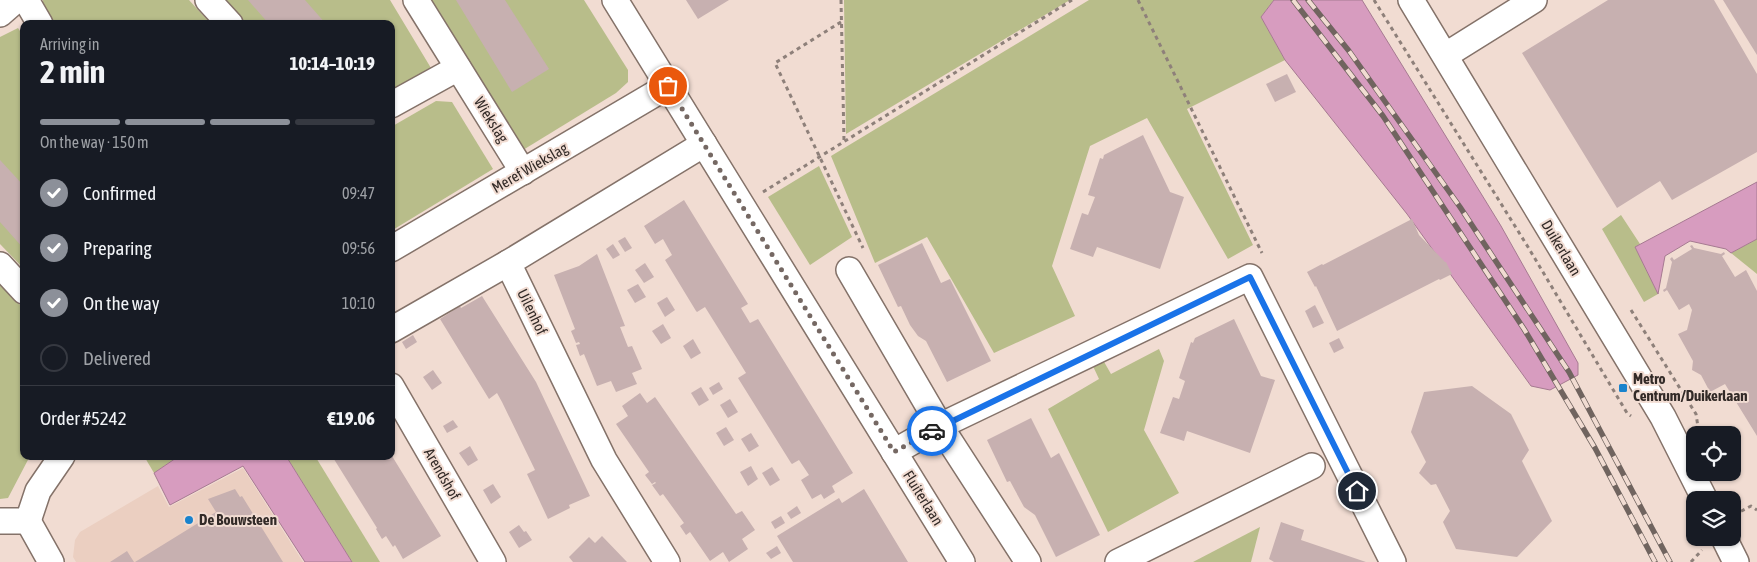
<!DOCTYPE html>
<html lang="en">
<head>
<meta charset="utf-8">
<style>
  :root { --surface:#171b24; --page:#242831; --text:#f1f3f6; --muted:#9ea1a6; --line:#363941; --accent:#8c9099 }
  body { margin:0; font-family:"Asap Condensed",sans-serif; background:var(--page); color:var(--text); height:100vh; display:flex; flex-direction:column; font-size:19px; white-space:nowrap }
  * { box-sizing:border-box; margin:0 }
  p { font-size:16px; color:var(--muted) }
  .icon { flex:none; width:28px; height:28px; fill:none; stroke:currentColor; stroke-width:2; stroke-linecap:round; stroke-linejoin:round }
  .map { position:relative; flex:1; overflow:hidden }
  .sheet { position:absolute; left:20px; top:20px; width:375px; height:440px; display:flex; flex-direction:column; background:var(--surface); border-radius:10px; box-shadow:0 1px 4px #0004 }
  .sheet>* { flex:none }
  .controls { position:absolute; left:1686px; top:426px; display:grid; gap:10px }
  .controls a { display:grid; place-items:center; width:55px; height:55px; border-radius:10px; background:var(--surface); box-shadow:0 1px 4px #0004; font-size:25px }
  .pin { position:absolute; display:grid; place-items:center; width:42px; height:42px; color:#fff; margin:-21px; border:2px solid #fff; border-radius:50%; box-shadow:0 1px 5px #0007 }
  .courier { position:absolute; display:grid; place-items:center; width:50px; height:50px; margin:-25px; border:4px solid #1a73e8; border-radius:50%; background:#fff; color:#222; box-shadow:0 1px 6px #0007 }
  .summary em { font-style:normal; font-weight:700 }
  .summary div { display:flex; flex-direction:column-reverse }
  .summary { display:flex; align-items:center; justify-content:space-between; height:85px; padding:0 20px }
  h1 { font-size:32px; font-weight:700; line-height:38px }
  .bar { display:grid; grid-template-columns:repeat(4,1fr); gap:8px 5px; align-content:center; height:60px; padding:0 20px }
  .bar i { height:6px; border-radius:4px; background:var(--line) }
  .bar .active { background:var(--accent) }
  .bar p { grid-column:span 4 }
  .line { display:flex; align-items:center; gap:12px; padding:0 20px; border-top:1px solid var(--line) }
  .line div { flex:1 }
  ol { padding:0 20px; list-style:none }
  li { display:flex; align-items:center; gap:15px; height:55px }
  li p { margin-inline-start:auto }
  li .icon { padding:5px; border-radius:50%; background:var(--accent); color:#fff; stroke-width:4 }
  li:last-child { color:var(--muted) }
  li i { width:28px; height:28px; border:2px solid var(--line); border-radius:50% }
  .map>svg:first-child { display:block }
  .built { fill:#ebcfc1 }
  .green { fill:#b8bd8a }
  .water { fill:#d79cbf; stroke:#a67a91 }
  .building { fill:#c7b0b0 }
  .lines { fill:none; stroke-linecap:round; stroke-linejoin:round }
  .minor-casing { stroke:#847269; stroke-width:28 }
  .path { stroke:#8e807a; stroke-width:3; stroke-dasharray:4 4; stroke-linecap:butt }
  .minor { stroke:#fff; stroke-width:25 }
  .rail-casing { stroke:#70645f; stroke-width:5.5 }
  .rail { stroke:#f1dcd2; stroke-width:4; stroke-dasharray:11; stroke-linecap:butt }
  .done { stroke:#756863; stroke-width:5; stroke-dasharray:0 9 }
  .route { stroke:#1a73e8; stroke-width:6 }
  .poi-dot { fill:#1983cd; stroke:#f1dcd2; stroke-width:2 }
  .labels { text-anchor:middle; stroke-width:4; stroke-linejoin:round; paint-order:stroke }
  .street-label { font-size:15px; fill:#322a27; stroke:#f1dcd2 }
  .poi-label { font-size:15px; font-weight:bold; fill:#322a27; stroke:#f1dcd2; text-anchor:start }
</style>
</head>
<body>
<div class="map">
<svg width="1757" height="562" viewBox="0 0 1757 562">
  <rect width="100%" height="100%" fill="#f1dcd2"/>
  <polygon class="built" points="243,468 303,562 76,562 73,557 75,540 80,532 158,486 169,507"/>
  <g class="green">
    <polygon points="43,0 189,0 211,24 54,24 43,6"/>
    <polygon points="224,0 390,0 434,73 391,99 391,24 246,24"/>
    <polygon points="427,0 584,0 628,70 628,82 616,93 523,150"/>
    <polygon points="844,0 1070,0 846,134"/>
    <polygon points="1089,0 1274,0 1261,17 1285,60 1187,109 1253,245 1228,259 1147,118 1090,146 1052,266 1075,316 994,353 927,237 875,263 831,156"/>
    <polygon points="18,28 24,37 24,269 0,244 0,37"/>
    <polygon points="436,101 452,102 493,169 391,231 391,127"/>
    <polygon points="819,166 852,237 810,265 768,197"/>
    <polygon points="1621,215 1640,244 1635,247 1658,294 1644,302 1602,229"/>
    <polygon points="1757,239 1757,274 1731,253"/>
    <polygon points="0,285 24,309 24,456 30,456 8,498 0,499"/>
    <polygon points="1159,349 1164,361 1144,430 1179,493 1108,532 1048,409 1099,379 1092,364 1103,360 1111,374"/>
    <polygon points="144,456 179,456 154,473"/>
    <polygon points="286,456 315,456 380,562 352,562"/>
    <polygon points="1260,527 1251,562 1193,562"/>
  </g>
  <g class="water">
    <polygon points="1274,0 1362,0 1501,226 1578,363 1578,375 1550,390 1531,386 1407,214 1285,60 1261,17"/>
    <polygon points="1757,182 1757,239 1731,253 1726,249 1690,241 1665,256 1658,294 1635,247"/>
    <polygon points="179,456 286,456 352,562 305,562 243,466 170,505 154,473"/>
  </g>
  <g class="building">
    <polygon points="248,0 305,0 326,24 269,24"/>
    <polygon points="456,0 505,0 549,69 512,92"/>
    <polygon points="686,0 729,0 698,19"/>
    <polygon points="1608,0 1714,0 1757,74 1757,152 1672,200 1660,181 1617,208 1522,53"/>
    <polygon points="1723,0 1757,0 1757,55"/>
    <polygon points="1287,74 1296,92 1275,102 1266,84"/>
    <polygon points="1143,135 1170,192 1184,197 1160,269 1097,247 1093,257 1070,249 1082,213 1088,215 1095,197 1088,195 1100,158 1103,159 1104,155"/>
    <polygon points="0,160 24,186 24,249 0,222"/>
    <polygon points="684,200 748,304 741,308 750,323 758,319 853,473 832,486 835,492 824,499 821,494 812,499 801,480 809,475 799,460 792,464 791,463 738,378 746,373 720,331 705,307 697,312 696,311 665,260 672,255 663,239 655,244 644,226"/>
    <polygon points="1412,219 1419,235 1445,262 1446,262 1452,274 1440,280 1439,279 1337,331 1316,286 1315,287 1307,272 1322,264 1323,265"/>
    <polygon points="625,237 632,248 625,252 618,241"/>
    <polygon points="922,243 941,283 950,279 991,361 947,382 926,341 918,336 910,325 901,306 898,307 878,265"/>
    <polygon points="613,244 620,255 613,259 606,249"/>
    <polygon points="1692,245 1694,248 1721,254 1724,252 1725,254 1722,256 1735,277 1746,270 1757,291 1757,436 1725,384 1710,392 1701,375 1692,370 1693,361 1678,334 1687,330 1692,310 1689,304 1679,310 1667,290 1664,292 1663,290 1666,288 1672,262 1670,259 1672,257 1674,260 1692,249 1690,246"/>
    <polygon points="597,254 625,326 620,327 628,347 632,346 642,369 632,373 637,384 616,392 611,381 597,386 584,354 580,356 576,345 580,344 579,342 576,343 571,331 575,329 554,275 579,266"/>
    <polygon points="645,263 654,277 644,283 635,270"/>
    <polygon points="638,284 646,297 635,303 627,290"/>
    <polygon points="482,296 536,382 590,496 569,505 570,508 548,519 527,474 535,470 502,402 497,393 489,399 440,319 460,306 461,308"/>
    <polygon points="667,297 675,310 665,317 657,303"/>
    <polygon points="1315,305 1324,323 1313,328 1305,311"/>
    <polygon points="1234,319 1261,376 1275,380 1250,453 1187,431 1184,441 1160,433 1173,397 1179,399 1185,381 1179,378 1191,342 1193,343 1195,338"/>
    <polygon points="663,324 671,338 661,344 652,331"/>
    <polygon points="413,335 417,342 406,349 402,342"/>
    <polygon points="1339,338 1344,348 1334,353 1329,343"/>
    <polygon points="693,339 701,353 691,359 683,346"/>
    <polygon points="433,370 442,383 432,390 423,377"/>
    <polygon points="719,382 723,389 713,395 709,388"/>
    <polygon points="1472,386 1511,414 1529,450 1522,461 1552,521 1517,557 1456,549 1443,522 1450,511 1436,484 1431,485 1419,473 1426,462 1411,432 1424,392"/>
    <polygon points="701,387 709,400 699,406 691,393"/>
    <polygon points="640,393 647,403 655,397 736,514 742,511 755,530 742,539 748,549 729,562 723,552 710,561 690,532 686,535 680,526 684,523 663,494 660,496 652,485 656,483 655,482 652,484 645,475 649,472 616,424 628,416 622,406"/>
    <polygon points="730,399 738,412 728,418 720,405"/>
    <polygon points="1031,418 1051,458 1059,453 1100,535 1056,557 1035,515 1024,507 1010,481 1007,482 987,440"/>
    <polygon points="453,420 458,427 447,433 443,426"/>
    <polygon points="726,427 734,440 724,446 716,433"/>
    <polygon points="751,433 759,446 749,452 741,439"/>
    <polygon points="470,446 478,460 468,466 459,453"/>
    <polygon points="332,456 392,456 441,536 403,559 395,545 393,547 386,536 382,539 376,529 377,528"/>
    <polygon points="751,466 758,479 748,486 740,472"/>
    <polygon points="772,467 780,480 770,486 762,473"/>
    <polygon points="493,484 501,497 491,504 483,490"/>
    <polygon points="235,489 240,497 242,496 283,562 135,562 216,512 208,499"/>
    <polygon points="864,489 908,562 793,562 777,536 839,498 842,503"/>
    <polygon points="797,506 801,513 791,519 787,513"/>
    <polygon points="781,516 785,523 775,529 771,522"/>
    <polygon points="1281,522 1304,530 1301,540 1366,562 1274,562 1269,559"/>
    <polygon points="519,525 524,532 526,531 532,540 519,548 509,532"/>
    <polygon points="602,536 627,562 573,562 569,557 589,537 595,543"/>
    <polygon points="777,546 781,553 771,559 766,553"/>
    <polygon points="127,551 134,562 110,562 124,553"/>
  </g>
  <g class="lines">
    <defs>
      <g id="minor">
        <polyline points="26,0 40,24"/>
        <polyline points="208,0 230,24"/>
        <polyline points="416,0 523,172"/>
        <polyline points="615,0 962,562"/>
        <polyline points="1411,0 1663,417 1705,500"/>
        <polyline points="0,14 16,0"/>
        <polyline points="1446,55 1534,0"/>
        <polyline points="391,105 458,68"/>
        <polyline points="391,249 668,86"/>
        <polyline points="0,265 24,291"/>
        <polyline points="849,270 940,426 1028,562"/>
        <polyline points="391,330 508,263"/>
        <polyline points="391,386 493,562"/>
        <polyline points="894,452 940,426 1250,277 1393,562"/>
        <polyline points="0,521 28,521 38,491 62,456"/>
        <polyline points="28,521 51,562"/>
        <polyline points="1724,538 1736,562"/>
        <polyline points="667,562 604,460 508,263 704,144"/>
        <polyline points="1118,562 1312,466"/>
      </g>
    </defs>
    <use href="#minor" class="minor-casing"/>
    <g class="path">
      <polyline points="841,0 844,141"/>
      <polyline points="1138,0 1262,253"/>
      <polyline points="1374,0 1528,247 1627,413 1631,416"/>
      <polyline points="841,22 775,63 863,248"/>
      <polyline points="763,192 1072,0"/>
      <polyline points="1631,310 1696,414 1698,427"/>
      <polyline points="1734,515 1751,506 1757,510"/>
      <polyline points="1691,562 1702,550"/>
    </g>
    <use href="#minor" class="minor"/>
    <defs>
      <g id="rail">
        <polyline points="1293,0 1383,116 1524,329 1595,448 1655,562"/>
        <polyline points="1308,0 1349,51 1460,207 1569,372 1670,562"/>
      </g>
    </defs>
    <use href="#rail" class="rail-casing"/>
    <use href="#rail" class="rail"/>
  </g>
  <g class="lines">
    <polyline class="done" points="668,86 894,452 932,431"/>
    <polyline class="route" points="932,431 1250,277 1357,491"/>
  </g>
  <g class="poi-dot">
    <rect x="1618" y="383" width="10" height="10" rx="2.5"/>
    <circle cx="189" cy="520" r="5"/>
  </g>
  <g class="labels">
    <g class="street-label">
      <text transform="translate(491 120) rotate(58)" y="5">Wiekslag</text>
      <text transform="translate(530 168) rotate(-30)" y="5">Meref Wiekslag</text>
      <text transform="translate(1561 248) rotate(59)" y="5">Duikerlaan</text>
      <text transform="translate(532 312) rotate(64)" y="5">Uilenhof</text>
      <text transform="translate(442 474) rotate(60)" y="5">Arendshof</text>
      <text transform="translate(923 498) rotate(58)" y="5">Fluiterlaan</text>
    </g>
    <g class="poi-label">
      <text x="1633" y="384">Metro<tspan x="1633" dy="17">Centrum/Duikerlaan</tspan></text>
      <text x="199" y="525">De Bouwsteen</text>
    </g>
  </g>
</svg>
<div class="controls">
<a><svg class="icon" aria-label="locate" viewBox="0 0 24 24"><circle cx="12" cy="12" r="6"/><path d="M12 2v4M12 18v4M2 12h4M18 12h4"/></svg></a>
<a><svg class="icon" aria-label="layers" viewBox="0 0 24 24"><path d="M12 4l9 5-9 5-9-5zM3 14l9 5 9-5"/></svg></a>
</div>
<div class="pin" style="left:668px;top:86px;background:#ea580c"><svg class="icon" aria-label="bag" viewBox="0 0 24 24"><path d="M5 8h14l-1 12H6zM9 8a3 3 0 0 1 6 0"/></svg></div>
<div class="pin" style="left:1357px;top:491px;background:#1f2937"><svg class="icon" aria-label="home" viewBox="0 0 24 24"><path d="M3 11l9-7 9 7M6 9v11h12V9"/></svg></div>
<div class="courier" style="left:932px;top:431px"><svg class="icon" aria-label="car" viewBox="0 0 24 24"><path d="M5 17H2v-5l4-1 3-4h7l3 4 3 1v5h-3M9 17h6M6 11h13"/><circle cx="7" cy="17" r="2"/><circle cx="17" cy="17" r="2"/></svg></div>
<section class="sheet">
<div class="summary"><div><h1>2 min</h1><p>Arriving in</p></div><em>10:14–10:19</em></div>
<div class="bar"><i class="active"></i><i class="active"></i><i class="active"></i><i></i><p>On the way · 150 m</p></div>
<ol>
<li><svg class="icon" aria-label="check" viewBox="0 0 24 24"><path d="M5 12l5 5 9-10"/></svg>Confirmed<p>09:47</p></li>
<li><svg class="icon" aria-label="check" viewBox="0 0 24 24"><path d="M5 12l5 5 9-10"/></svg>Preparing<p>09:56</p></li>
<li><svg class="icon" aria-label="check" viewBox="0 0 24 24"><path d="M5 12l5 5 9-10"/></svg>On the way<p>10:10</p></li>
<li><i></i>Delivered</li>
</ol>
<div class="line" style="height:65px"><div>Order #5242</div><b>€19.06</b></div>
</section>
</div>
</body>
</html>
